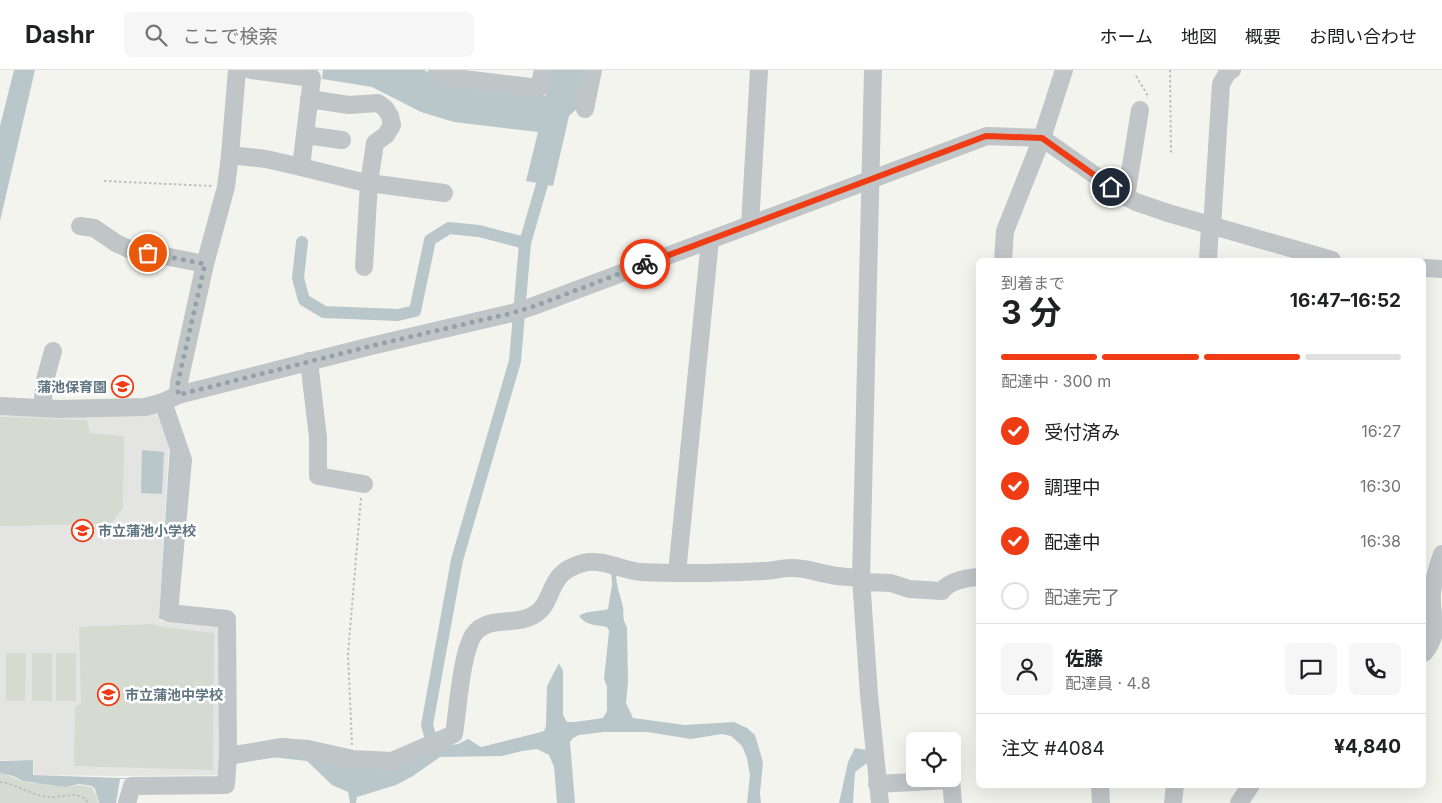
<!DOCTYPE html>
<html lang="ja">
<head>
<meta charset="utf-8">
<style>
  :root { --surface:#fff; --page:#f6f6f6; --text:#202124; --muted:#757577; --line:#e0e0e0; --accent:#ef3c14 }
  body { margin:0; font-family:Inter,"Noto Sans JP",sans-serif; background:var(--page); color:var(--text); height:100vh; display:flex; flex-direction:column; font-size:19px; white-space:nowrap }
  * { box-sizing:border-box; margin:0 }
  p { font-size:16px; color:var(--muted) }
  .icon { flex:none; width:28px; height:28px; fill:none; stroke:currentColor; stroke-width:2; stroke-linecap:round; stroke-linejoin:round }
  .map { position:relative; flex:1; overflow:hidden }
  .panel { position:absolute; left:976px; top:188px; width:450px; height:530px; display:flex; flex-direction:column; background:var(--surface); border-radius:8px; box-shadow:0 5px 20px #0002 }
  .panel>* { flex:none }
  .tools { position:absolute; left:906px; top:662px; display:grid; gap:10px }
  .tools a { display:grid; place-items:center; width:55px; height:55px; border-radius:8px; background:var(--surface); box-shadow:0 5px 20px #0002; font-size:25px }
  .pin { position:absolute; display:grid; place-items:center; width:42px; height:42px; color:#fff; margin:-21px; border:2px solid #fff; border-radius:50%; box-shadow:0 1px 5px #0007 }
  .courier { position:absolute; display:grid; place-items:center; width:50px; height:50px; margin:-25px; border:4px solid #ef3c14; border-radius:50%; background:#fff; color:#222; box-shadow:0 1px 6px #0007 }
  .head em { font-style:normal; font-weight:700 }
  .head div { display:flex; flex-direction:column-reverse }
  .head { display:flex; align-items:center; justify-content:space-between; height:85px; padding:0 25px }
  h1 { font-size:32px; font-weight:700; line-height:38px }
  .bar { display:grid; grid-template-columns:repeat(4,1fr); gap:8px 5px; align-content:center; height:60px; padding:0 25px }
  .bar i { height:6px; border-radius:4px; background:var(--line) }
  .bar .selected { background:var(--accent) }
  .bar p { grid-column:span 4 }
  .line { display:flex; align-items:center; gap:12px; padding:0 25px; border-top:1px solid var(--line) }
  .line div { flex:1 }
  .round { display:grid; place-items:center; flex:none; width:52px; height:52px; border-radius:8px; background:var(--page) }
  ol { padding:0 25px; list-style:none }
  li { display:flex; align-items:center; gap:15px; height:55px }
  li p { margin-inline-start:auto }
  li .icon { padding:5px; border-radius:50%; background:var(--accent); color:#fff; stroke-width:4 }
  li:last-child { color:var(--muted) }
  li i { width:28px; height:28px; border:2px solid var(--line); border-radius:50% }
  header { display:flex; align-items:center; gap:30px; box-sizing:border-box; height:70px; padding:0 25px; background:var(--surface); border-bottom:1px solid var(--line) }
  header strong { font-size:24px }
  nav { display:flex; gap:28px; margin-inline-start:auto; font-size:18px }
  .search { width:350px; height:45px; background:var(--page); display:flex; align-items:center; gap:12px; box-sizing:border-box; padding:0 18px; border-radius:8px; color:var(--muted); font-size:19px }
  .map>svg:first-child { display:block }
  .built { fill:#e4e5e3 }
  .green { fill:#d5dbd0 }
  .water { fill:#b9c7cb }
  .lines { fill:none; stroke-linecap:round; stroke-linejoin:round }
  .canal { stroke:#b9c7cb; stroke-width:12 }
  .path { stroke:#bcbec0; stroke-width:2; stroke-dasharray:2.5 2.5; stroke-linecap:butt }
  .minor { stroke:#c0c5c7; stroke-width:18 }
  .done { stroke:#94a1a8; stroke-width:5; stroke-dasharray:0 9 }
  .route { stroke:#ef3c14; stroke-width:6 }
  .labels { text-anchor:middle; stroke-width:5; stroke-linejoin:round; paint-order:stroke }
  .poi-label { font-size:14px; font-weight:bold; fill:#607582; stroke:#fff; text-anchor:start }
</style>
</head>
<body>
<header>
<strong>Dashr</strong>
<div class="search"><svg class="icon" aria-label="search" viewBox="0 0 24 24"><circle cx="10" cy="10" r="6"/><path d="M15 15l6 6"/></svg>ここで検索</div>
<nav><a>ホーム</a><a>地図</a><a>概要</a><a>お問い合わせ</a></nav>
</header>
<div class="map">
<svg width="1442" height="733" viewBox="0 0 1442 733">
  <rect width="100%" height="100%" fill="#f4f4ef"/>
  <polygon class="built" points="156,343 172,375 169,375 159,551 217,557 219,559 219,704 217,705 120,706 34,705 33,690 0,690 0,344"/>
  <g class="green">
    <polygon points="0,347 87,350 90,363 124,366 123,438 111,454 0,456"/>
    <polygon points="152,554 164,557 214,563 213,700 74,696 75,637 81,633 79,557"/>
    <polygon points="6,583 26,583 25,631 6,631"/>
    <rect x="32" y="583" width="20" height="48"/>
    <rect x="56" y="583" width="20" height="48"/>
    <polygon points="0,702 22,711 33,713 46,713 66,717 79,715 92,717 97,727 98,733 0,733"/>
  </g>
  <g class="water">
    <polygon points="14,0 35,0 0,151 0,56"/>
    <polygon points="323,0 424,0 442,9 478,18 545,26 551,0 587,0 579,37 569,46 553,116 526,111 538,62 454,52 421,42 372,17 322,9"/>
    <polygon points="170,376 172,376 176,386 171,436 174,440 173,475 168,478 163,547 219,553 223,557 223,705 217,709 120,709 116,733 99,733 95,719 92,716 79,714 66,717 23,711 13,706 0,703 0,691 33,690 33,705 120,708 217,707 219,705 220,560 218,556 159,549"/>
    <polygon points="142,380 164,382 162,424 141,423"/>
    <path d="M611,500L616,501C616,516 620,524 623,537C624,545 622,549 627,557L628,613L626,633L633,648L685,655L734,652L747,658L755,665L763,692L760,723L761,733H747L750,705L747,688L742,676L731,666L722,664L691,669L647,662H604L579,665L573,668L570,672L575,733H557L554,697L549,685L537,679L522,681L502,686L440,687L413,706L396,715L357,727L356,733H350L348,722L332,715L307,691L271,687L282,684L327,690L458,674L468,669L481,677L537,663L544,661L546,656L547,616L559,593L563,601V645L567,652H575L603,648L607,641V617L604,609L609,561L607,557C596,555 585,555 579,546C588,540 598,542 608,539L612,515Z"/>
    <polygon points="855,678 867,680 867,693 855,702 853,733 839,733 848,692"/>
  </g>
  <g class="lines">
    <g class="canal">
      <polyline points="302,172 298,208 304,230 324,242 398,245 415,241 430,170 449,158 479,161 525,173"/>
      <polyline points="434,679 427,655 457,490 515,291 525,173 547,97"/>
    </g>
    <g class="path">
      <polyline points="1170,0 1171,84"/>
      <polyline points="1136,6 1148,26 1147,28"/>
      <polyline points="104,111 212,116"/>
      <polyline points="352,675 348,584 361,428"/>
      <path d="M0,712C17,714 32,726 49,727C62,728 80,719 88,733"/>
    </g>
    <g class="minor">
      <polyline points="437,0 455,8 539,18 543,0"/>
      <polyline points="309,29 349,35 378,33 385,38 390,46 392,55 386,65 375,73 369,113 364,197"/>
      <polyline points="585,39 593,0"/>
      <polyline points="305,65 342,70"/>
      <polyline points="230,85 237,0"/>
      <polyline points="301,97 362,112 444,123"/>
      <polyline points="1126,127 1140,40"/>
      <polyline points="750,155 759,0"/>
      <polyline points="80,156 94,158 116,173 129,179 205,194"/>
      <polyline points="1212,157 1221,14 1228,2 1232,0"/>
      <polyline points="1003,190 1005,161 1042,68 1064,0"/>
      <polyline points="1208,190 1210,156"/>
      <polyline points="1424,198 1442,199"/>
      <polyline points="309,291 318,368 318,406 364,414"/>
      <polyline points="178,325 179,312 205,194 226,117 230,85 266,89 301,97 312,8 251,0"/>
      <polyline points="0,336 58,339 145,337 163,332 178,325 371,276 512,243 531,237 987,66 1042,68 1123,125 1136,132 1168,143 1332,190"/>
      <polyline points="42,338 45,310 53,281"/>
      <polyline points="677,503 710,170"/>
      <polyline points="861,508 869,625 880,733"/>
      <path d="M862,512L891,513L909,519L942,521C949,511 966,508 979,507"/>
      <path d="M1424,583C1442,561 1430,549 1432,523C1433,510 1438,496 1442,484"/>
      <path d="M228,686L282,677L308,679L353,689L392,691L454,664C458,640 461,583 474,564C487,546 513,555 530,547C558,535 542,504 583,493C603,488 623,501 642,502C683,504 723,503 764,501C773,501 781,498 790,498C803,497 815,502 827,504C838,507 850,507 861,508L873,0"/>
      <polyline points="877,714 951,710 953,733"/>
      <polyline points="1100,715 1101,733"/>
      <polyline points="127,733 132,716 226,715 228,686 227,549 169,543 183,390 163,332"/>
      <polyline points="1173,733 1175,715"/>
      <polyline points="1239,733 1251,715"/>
    </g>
  </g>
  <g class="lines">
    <polyline class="done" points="148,183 205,194 178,312 178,325 371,276 512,243 532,237 645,194"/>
    <polyline class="route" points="645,194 986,66 1042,68 1111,117"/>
  </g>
  <defs>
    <symbol id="school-ring" viewBox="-11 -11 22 22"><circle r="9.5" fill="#fff" stroke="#ef3c14" stroke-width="1.5"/><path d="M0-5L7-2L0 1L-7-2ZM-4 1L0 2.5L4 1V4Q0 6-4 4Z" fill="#ef3c14"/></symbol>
  </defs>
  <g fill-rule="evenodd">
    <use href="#school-ring" x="110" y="304" width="25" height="25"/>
    <use href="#school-ring" x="70" y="448" width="25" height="25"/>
    <use href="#school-ring" x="96" y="612" width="25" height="25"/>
  </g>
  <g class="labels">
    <g class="poi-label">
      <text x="107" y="322" text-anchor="end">蒲池保育園</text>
      <text x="98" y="466">市立蒲池小学校</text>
      <text x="125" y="630">市立蒲池中学校</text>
    </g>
  </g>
</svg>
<div class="tools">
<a><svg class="icon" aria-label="locate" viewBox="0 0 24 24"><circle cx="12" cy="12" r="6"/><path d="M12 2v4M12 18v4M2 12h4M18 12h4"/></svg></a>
</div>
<div class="pin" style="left:148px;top:183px;background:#ea580c"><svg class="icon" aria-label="bag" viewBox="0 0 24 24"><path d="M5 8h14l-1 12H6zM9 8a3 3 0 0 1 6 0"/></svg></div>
<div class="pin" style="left:1111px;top:117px;background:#1f2937"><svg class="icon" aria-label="home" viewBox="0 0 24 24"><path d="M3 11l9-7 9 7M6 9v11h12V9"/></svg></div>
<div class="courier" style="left:645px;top:194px"><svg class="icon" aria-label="bike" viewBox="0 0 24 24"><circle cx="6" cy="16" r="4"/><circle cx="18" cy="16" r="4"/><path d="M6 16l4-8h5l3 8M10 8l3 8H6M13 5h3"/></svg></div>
<section class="panel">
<div class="head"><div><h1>3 分</h1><p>到着まで</p></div><em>16:47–16:52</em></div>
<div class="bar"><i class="selected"></i><i class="selected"></i><i class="selected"></i><i></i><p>配達中 · 300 m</p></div>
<ol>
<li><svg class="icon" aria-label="check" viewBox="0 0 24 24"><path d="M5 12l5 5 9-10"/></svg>受付済み<p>16:27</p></li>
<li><svg class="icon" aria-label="check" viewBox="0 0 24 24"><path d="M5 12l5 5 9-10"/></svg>調理中<p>16:30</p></li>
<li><svg class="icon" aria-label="check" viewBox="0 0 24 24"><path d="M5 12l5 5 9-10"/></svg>配達中<p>16:38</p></li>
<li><i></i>配達完了</li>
</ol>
<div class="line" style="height:90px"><a class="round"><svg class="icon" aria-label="person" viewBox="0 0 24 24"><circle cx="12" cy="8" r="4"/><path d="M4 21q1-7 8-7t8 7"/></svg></a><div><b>佐藤</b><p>配達員 · 4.8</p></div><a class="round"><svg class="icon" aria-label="chat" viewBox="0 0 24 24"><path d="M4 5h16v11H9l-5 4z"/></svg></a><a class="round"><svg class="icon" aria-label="phone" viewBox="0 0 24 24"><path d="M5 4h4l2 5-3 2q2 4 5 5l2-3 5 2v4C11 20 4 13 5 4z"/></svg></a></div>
<div class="line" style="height:65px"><div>注文 #4084</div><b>¥4,840</b></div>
</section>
</div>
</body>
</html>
